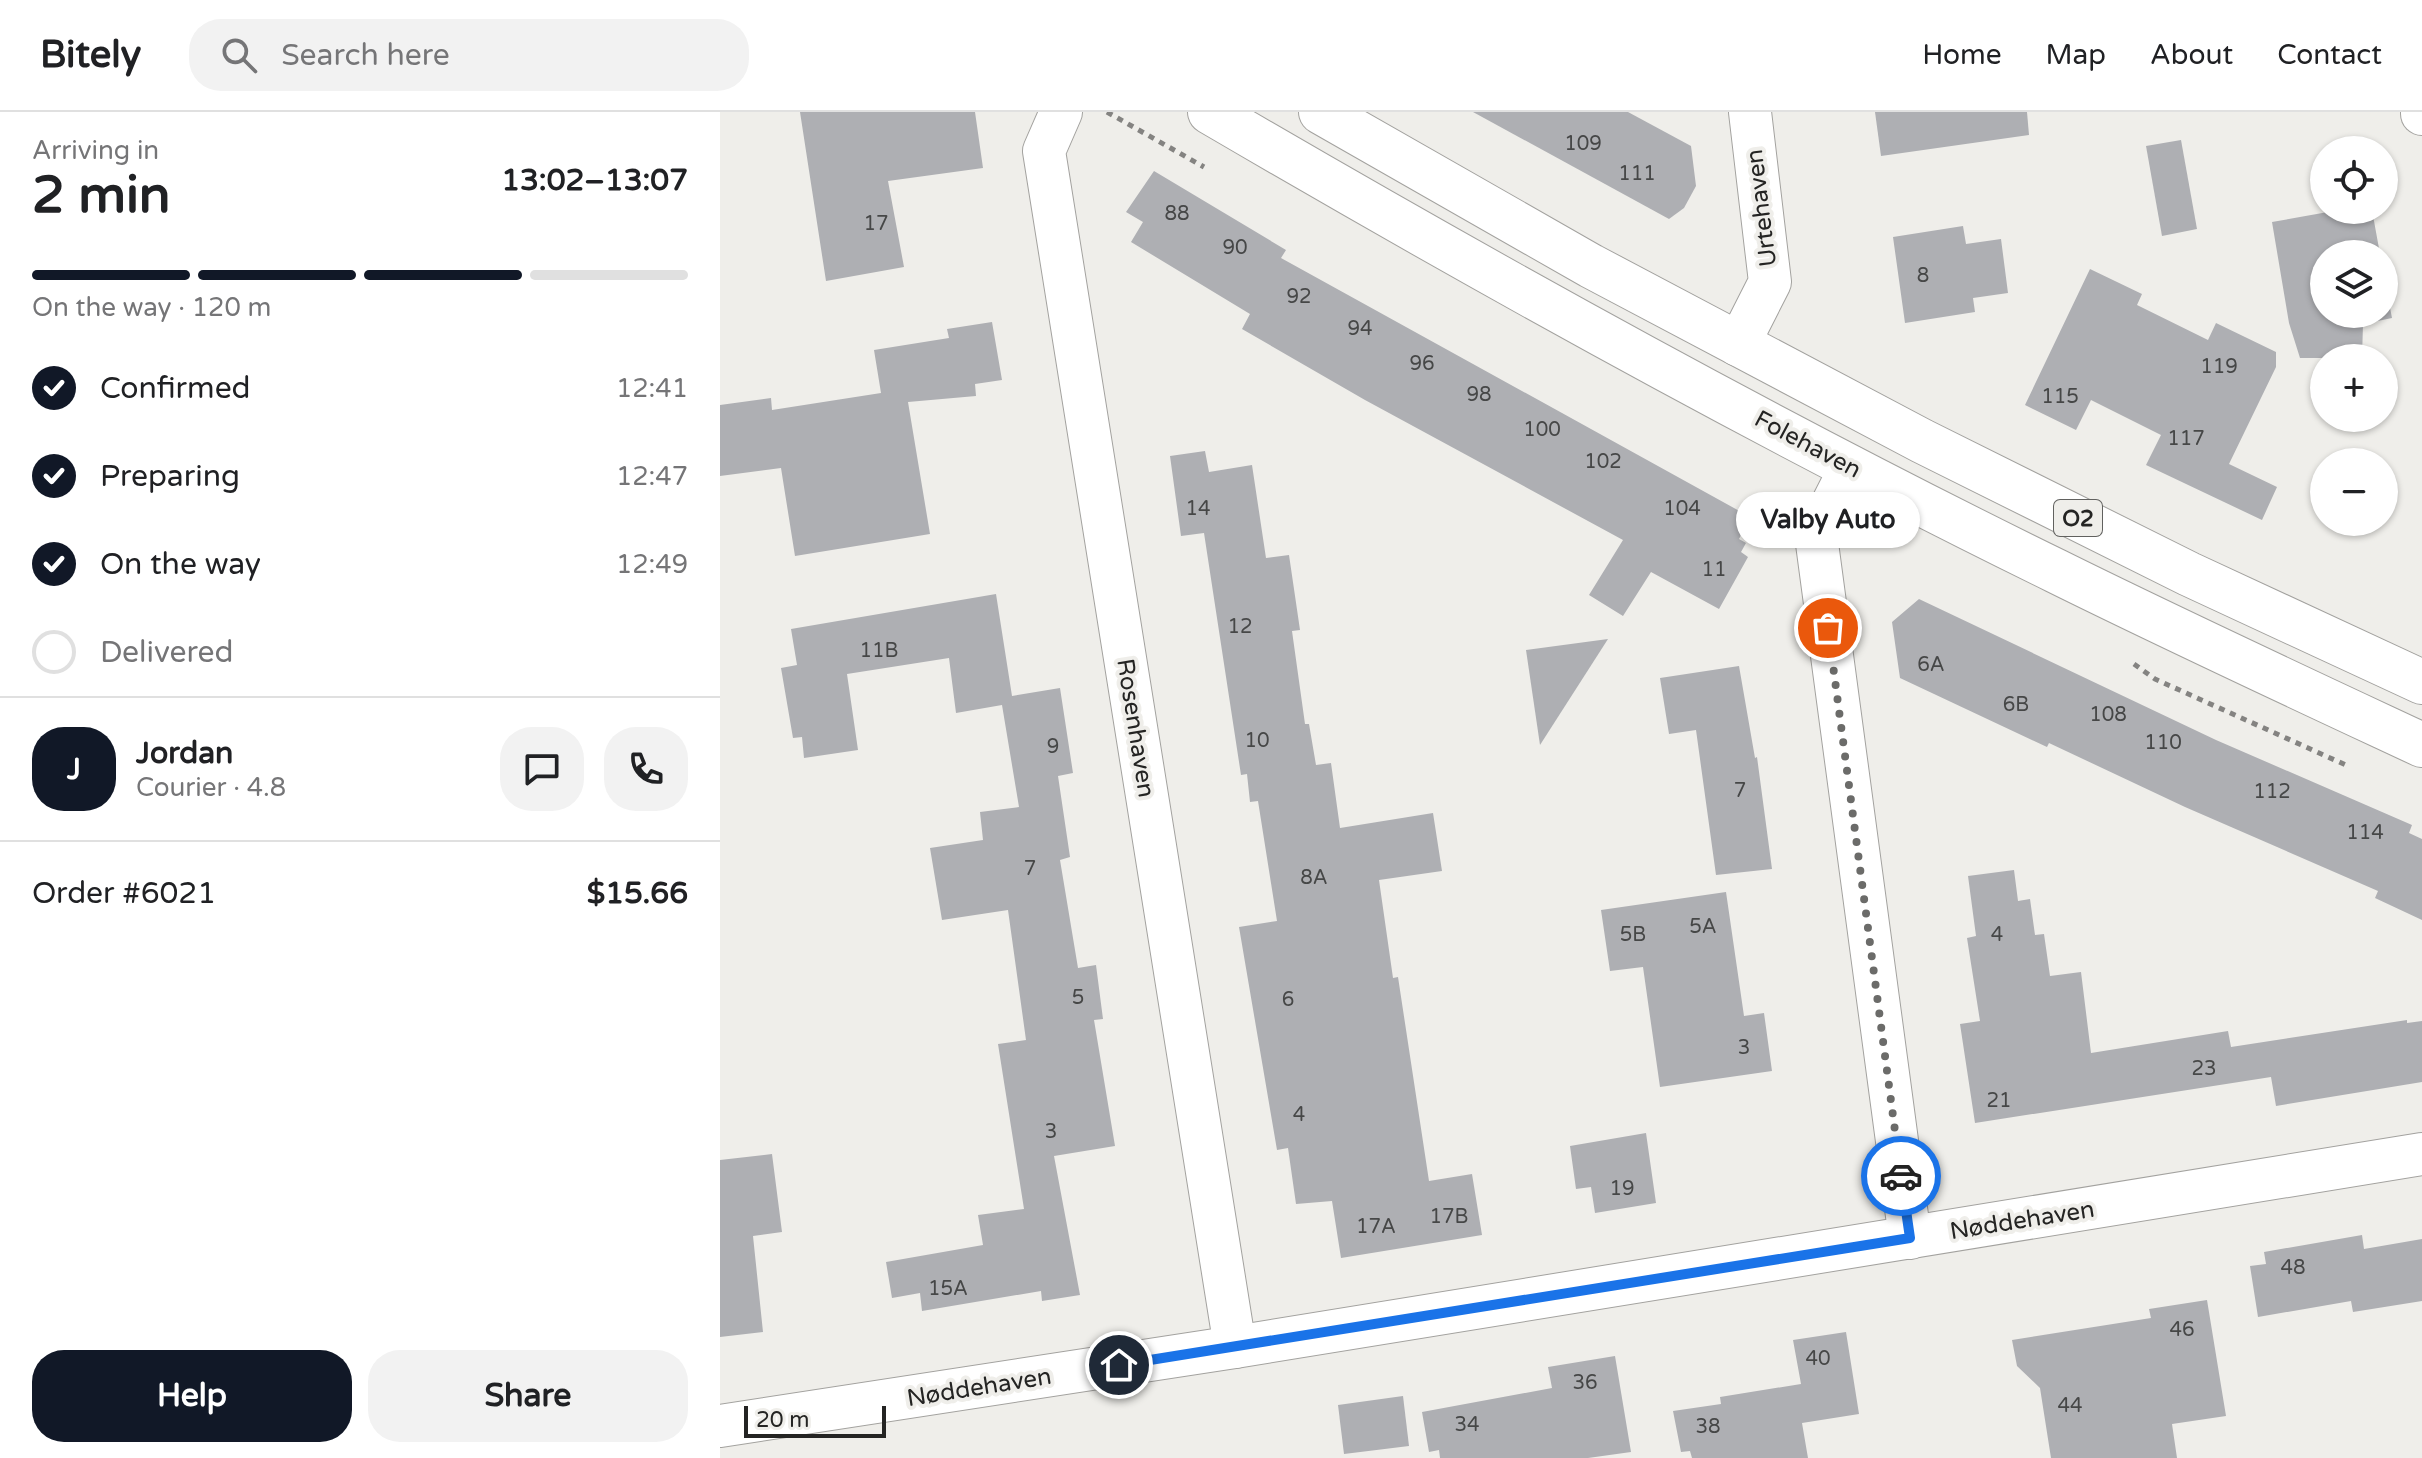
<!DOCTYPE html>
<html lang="en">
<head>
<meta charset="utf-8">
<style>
  :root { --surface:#fff; --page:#f2f2f2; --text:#202124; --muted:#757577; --line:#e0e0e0; --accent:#111827 }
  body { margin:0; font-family:"Varela Round",sans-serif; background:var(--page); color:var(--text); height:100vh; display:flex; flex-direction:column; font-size:30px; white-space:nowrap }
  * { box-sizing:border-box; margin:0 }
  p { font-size:26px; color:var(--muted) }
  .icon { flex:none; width:44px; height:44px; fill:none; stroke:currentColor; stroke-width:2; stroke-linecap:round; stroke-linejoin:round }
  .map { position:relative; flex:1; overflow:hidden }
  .details { display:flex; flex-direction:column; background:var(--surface); width:720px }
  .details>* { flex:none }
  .tools { position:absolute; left:1590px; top:24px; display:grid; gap:16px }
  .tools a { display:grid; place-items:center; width:88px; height:88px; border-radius:50%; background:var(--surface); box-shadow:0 2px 6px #0004; font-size:40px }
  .scale { position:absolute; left:24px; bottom:20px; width:142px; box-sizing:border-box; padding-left:8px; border:4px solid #242423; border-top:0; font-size:22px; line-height:28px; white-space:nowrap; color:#242423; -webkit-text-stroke:6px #efeeea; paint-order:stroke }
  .pin { position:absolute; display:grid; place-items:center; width:68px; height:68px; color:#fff; margin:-34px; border:4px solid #fff; border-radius:50%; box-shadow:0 2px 8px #0007 }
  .courier { position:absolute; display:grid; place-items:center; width:80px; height:80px; margin:-40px; border:6px solid #1a73e8; border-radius:50%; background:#fff; color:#222; box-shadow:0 2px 10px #0007 }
  .bubble { position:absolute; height:56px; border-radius:28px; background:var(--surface); box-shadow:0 2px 6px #0004; font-size:26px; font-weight:700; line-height:56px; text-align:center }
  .headline em { font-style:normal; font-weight:700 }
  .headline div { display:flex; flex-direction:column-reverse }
  .headline { display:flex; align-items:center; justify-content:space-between; height:136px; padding:0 32px }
  h1 { font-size:52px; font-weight:700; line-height:60px }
  .bar { display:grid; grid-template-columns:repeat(4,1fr); gap:12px 8px; align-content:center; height:96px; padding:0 32px }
  .bar i { height:10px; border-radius:6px; background:var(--line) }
  .bar .active { background:var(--accent) }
  .bar p { grid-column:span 4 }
  .line { display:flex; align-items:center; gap:20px; padding:0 32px; border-top:2px solid var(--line) }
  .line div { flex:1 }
  .round { display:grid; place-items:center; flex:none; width:84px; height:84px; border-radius:32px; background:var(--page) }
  ol { padding:0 32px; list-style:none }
  li { display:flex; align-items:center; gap:24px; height:88px }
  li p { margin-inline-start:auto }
  li .icon { padding:8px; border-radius:50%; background:var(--accent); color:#fff; stroke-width:4 }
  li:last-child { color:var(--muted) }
  li i { width:44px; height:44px; border:4px solid var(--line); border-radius:50% }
  .cta { display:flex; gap:16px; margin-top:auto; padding:16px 32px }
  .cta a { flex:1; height:92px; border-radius:32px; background:var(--accent); color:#fff; font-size:32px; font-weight:700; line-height:92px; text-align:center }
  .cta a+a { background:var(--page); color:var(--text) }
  header { display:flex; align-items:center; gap:48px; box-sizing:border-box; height:112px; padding:0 40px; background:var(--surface); border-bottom:2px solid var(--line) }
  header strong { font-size:38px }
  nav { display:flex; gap:44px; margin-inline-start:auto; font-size:28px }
  .search { width:560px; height:72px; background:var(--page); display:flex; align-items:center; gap:20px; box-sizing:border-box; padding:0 28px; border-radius:32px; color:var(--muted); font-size:30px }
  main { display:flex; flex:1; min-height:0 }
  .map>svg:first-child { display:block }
  .building { fill:#aeafb3 }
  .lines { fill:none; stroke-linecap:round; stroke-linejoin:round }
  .minor-casing { stroke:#a3a29f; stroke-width:44 }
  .primary-casing { stroke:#a3a29f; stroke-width:46 }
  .path { stroke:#848381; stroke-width:5; stroke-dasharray:6 6; stroke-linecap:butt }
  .minor { stroke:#fff; stroke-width:42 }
  .primary { stroke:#fff; stroke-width:44 }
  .done { stroke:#6b6b69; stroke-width:8; stroke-dasharray:0 14.4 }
  .route { stroke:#1a73e8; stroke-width:10 }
  .labels { text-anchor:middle; stroke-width:8; stroke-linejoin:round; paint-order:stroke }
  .number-label { font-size:20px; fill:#464747 }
  .shield { fill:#efeeea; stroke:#61615f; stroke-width:2 }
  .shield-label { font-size:22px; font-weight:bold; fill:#242423 }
  .street-label { font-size:24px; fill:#242423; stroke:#efeeea }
</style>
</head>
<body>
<header>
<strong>Bitely</strong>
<div class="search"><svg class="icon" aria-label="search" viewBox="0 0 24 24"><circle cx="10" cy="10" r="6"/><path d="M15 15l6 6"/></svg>Search here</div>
<nav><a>Home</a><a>Map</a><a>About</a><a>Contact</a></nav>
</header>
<main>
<section class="details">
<div class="headline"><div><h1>2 min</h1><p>Arriving in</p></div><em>13:02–13:07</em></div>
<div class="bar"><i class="active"></i><i class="active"></i><i class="active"></i><i></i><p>On the way · 120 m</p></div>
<ol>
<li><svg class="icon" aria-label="check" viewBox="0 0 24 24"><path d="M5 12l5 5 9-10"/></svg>Confirmed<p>12:41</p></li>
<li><svg class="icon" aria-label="check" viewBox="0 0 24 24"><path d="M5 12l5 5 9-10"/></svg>Preparing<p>12:47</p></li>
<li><svg class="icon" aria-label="check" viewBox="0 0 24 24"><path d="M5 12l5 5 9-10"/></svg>On the way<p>12:49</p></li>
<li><i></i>Delivered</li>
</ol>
<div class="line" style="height:144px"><b class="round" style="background:var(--accent);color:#fff">J</b><div><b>Jordan</b><p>Courier · 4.8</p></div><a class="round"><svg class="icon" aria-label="chat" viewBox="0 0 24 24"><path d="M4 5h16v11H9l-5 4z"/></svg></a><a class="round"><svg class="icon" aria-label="phone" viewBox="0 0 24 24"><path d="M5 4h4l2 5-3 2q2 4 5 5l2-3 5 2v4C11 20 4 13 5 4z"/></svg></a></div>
<div class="line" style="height:104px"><div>Order #6021</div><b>$15.66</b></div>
<div class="cta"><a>Help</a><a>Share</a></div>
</section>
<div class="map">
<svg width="1702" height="1346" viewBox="0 0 1702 1346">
  <rect width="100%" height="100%" fill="#efeeea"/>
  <g class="building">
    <polygon points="80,0 255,0 263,56 168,69 184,155 106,169"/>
    <polygon points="753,0 908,0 971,34 976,74 964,96 949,107"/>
    <polygon points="1155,0 1307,0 1309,23 1161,44"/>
    <polygon points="1461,28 1477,117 1442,124 1426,34"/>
    <polygon points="434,59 566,138 561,146 1023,401 1017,411 1025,415 1019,427 1026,431 1021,440 1028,445 999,497 931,460 903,504 869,483 903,428 645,288 522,217 530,202 411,130 423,110 406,100"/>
    <polygon points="1619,98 1652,98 1660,142 1604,142 1604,202 1664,202 1664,165 1672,206 1643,212 1642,246 1580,246 1569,211 1552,110"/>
    <polygon points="1243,114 1246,132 1281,127 1288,181 1253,186 1255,200 1185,211 1173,125"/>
    <polygon points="1370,157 1422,182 1417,193 1488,228 1496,211 1556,240 1556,255 1509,352 1557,375 1542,408 1426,353 1441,323 1371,288 1356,318 1305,293"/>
    <polygon points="272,210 282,268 255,272 256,284 188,290 210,422 75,444 61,356 0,364 0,293 51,286 52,298 161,281 154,238 229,226 227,217"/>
    <polygon points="485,339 489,360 532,353 546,446 569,443 580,518 572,519 585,612 589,612 596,653 611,651 620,716 713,701 722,759 659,768 673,866 678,865 709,1069 752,1062 762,1123 621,1146 612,1089 576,1092 568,1036 557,1038 519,815 557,809 538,689 530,690 527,662 521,663 484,421 461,424 450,344"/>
    <polygon points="276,482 292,584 340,576 353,661 338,664 350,745 340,748 358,856 376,853 383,907 374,908 395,1034 334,1044 360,1183 322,1189 321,1179 202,1199 200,1181 172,1186 166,1150 263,1133 258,1103 304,1097 278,932 306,928 288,798 222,808 210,736 263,728 260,700 299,695 282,593 236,601 229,546 127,562 138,638 84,646 82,625 73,626 61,556 77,553 71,517"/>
    <polygon points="1199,487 1496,628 1692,713 1689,721 1702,727 1702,808 1655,786 1658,779 1465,695 1329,631 1327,635 1180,566 1172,510"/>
    <polygon points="888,527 820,633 806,538"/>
    <polygon points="1019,554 1035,646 1037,645 1052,757 996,763 976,618 949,622 940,566"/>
    <polygon points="1294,758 1298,789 1310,787 1315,823 1324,822 1330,864 1361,860 1371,941 1508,919 1511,935 1687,908 1687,911 1702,909 1702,970 1556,994 1551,965 1255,1011 1240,912 1260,909 1247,826 1256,824 1248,764"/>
    <polygon points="1006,780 1024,904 1044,901 1052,959 940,975 923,855 890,859 881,798"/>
    <polygon points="926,1021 936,1091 875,1101 871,1075 856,1077 850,1034"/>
    <polygon points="52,1042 62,1120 33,1124 43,1220 0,1225 0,1048"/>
    <polygon points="1642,1123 1644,1137 1702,1127 1702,1189 1633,1200 1631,1189 1538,1205 1530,1154 1546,1152 1544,1140"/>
    <polygon points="1487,1188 1506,1304 1452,1312 1457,1346 1331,1346 1320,1276 1297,1254 1292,1228 1431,1206 1429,1197"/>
    <polygon points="1126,1220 1139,1302 1082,1311 1088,1346 972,1346 970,1339 961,1340 953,1299 1001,1292 1000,1285 1081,1272 1073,1228"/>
    <polygon points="895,1244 911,1340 868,1346 720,1346 719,1338 709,1340 702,1300 832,1276 828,1255"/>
    <polygon points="683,1284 689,1334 624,1342 618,1293"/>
  </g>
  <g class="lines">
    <defs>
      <g id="minor">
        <polyline points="341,0 324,39 515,1235"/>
        <polyline points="1702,0 1702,2"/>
        <polyline points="1018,233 1050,170 1030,0"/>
        <polyline points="1131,355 1096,424 1190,1126"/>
        <polyline points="0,1314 515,1235 1702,1042"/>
      </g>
      <g id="primary">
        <path d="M490,0C767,162 1048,318 1336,459C1457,519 1580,576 1702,633"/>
        <polyline points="601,0 871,154 1202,329 1469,462 1702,570"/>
      </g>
    </defs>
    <use href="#minor" class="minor-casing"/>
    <use href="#primary" class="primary-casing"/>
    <g class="path">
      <polyline points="387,0 484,55"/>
      <polyline points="1414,552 1435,567 1628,654"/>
    </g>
    <use href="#minor" class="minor"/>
    <use href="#primary" class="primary"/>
  </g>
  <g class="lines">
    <polyline class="done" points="1108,516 1181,1064"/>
    <polyline class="route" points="399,1253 1190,1126 1181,1064"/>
  </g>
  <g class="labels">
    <g class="number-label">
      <text x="863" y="38">109</text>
      <text x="917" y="68">111</text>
      <text x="457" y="108">88</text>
      <text x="156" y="118">17</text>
      <text x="515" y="142">90</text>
      <text x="1203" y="170">8</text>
      <text x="579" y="191">92</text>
      <text x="640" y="223">94</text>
      <text x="702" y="258">96</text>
      <text x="1499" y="261">119</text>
      <text x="759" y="289">98</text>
      <text x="1340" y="291">115</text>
      <text x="822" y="324">100</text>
      <text x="1466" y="333">117</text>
      <text x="883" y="356">102</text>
      <text x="478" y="403">14</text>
      <text x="962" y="403">104</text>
      <text x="994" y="464">11</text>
      <text x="520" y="521">12</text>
      <text x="159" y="545">11B</text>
      <text x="1211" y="559">6A</text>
      <text x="1296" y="599">6B</text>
      <text x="1388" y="609">108</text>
      <text x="537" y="635">10</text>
      <text x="1443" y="637">110</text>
      <text x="333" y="641">9</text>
      <text x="1020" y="685">7</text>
      <text x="1552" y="686">112</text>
      <text x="1645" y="727">114</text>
      <text x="310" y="763">7</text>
      <text x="594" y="772">8A</text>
      <text x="983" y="821">5A</text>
      <text x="913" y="829">5B</text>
      <text x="1277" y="829">4</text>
      <text x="358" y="892">5</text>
      <text x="568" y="894">6</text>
      <text x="1024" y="942">3</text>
      <text x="1484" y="963">23</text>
      <text x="1279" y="995">21</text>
      <text x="579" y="1009">4</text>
      <text x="331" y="1026">3</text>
      <text x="902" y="1083">19</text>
      <text x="729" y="1111">17B</text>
      <text x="656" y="1121">17A</text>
      <text x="1573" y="1162">48</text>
      <text x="228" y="1183">15A</text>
      <text x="1462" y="1224">46</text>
      <text x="1098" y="1253">40</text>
      <text x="865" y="1277">36</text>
      <text x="1350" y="1300">44</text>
      <text x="747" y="1319">34</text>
      <text x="988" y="1321">38</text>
    </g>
    <rect class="shield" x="1334" y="388" width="48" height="36" rx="6"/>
    <g class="shield-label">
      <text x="1358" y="414">O2</text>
    </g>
    <g class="street-label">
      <text transform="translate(1041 96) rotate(-97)" y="8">Urtehaven</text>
      <text transform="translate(1088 332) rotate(28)" y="8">Folehaven</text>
      <text transform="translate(416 616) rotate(81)" y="8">Rosenhaven</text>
      <text transform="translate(1302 1108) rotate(-9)" y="8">Nøddehaven</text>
      <text transform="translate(259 1275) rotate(-9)" y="8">Nøddehaven</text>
    </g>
  </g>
</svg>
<div class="tools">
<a><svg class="icon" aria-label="locate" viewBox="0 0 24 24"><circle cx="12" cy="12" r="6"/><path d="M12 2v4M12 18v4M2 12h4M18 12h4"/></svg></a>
<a><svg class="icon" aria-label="layers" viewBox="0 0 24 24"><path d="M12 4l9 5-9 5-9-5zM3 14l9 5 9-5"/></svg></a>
<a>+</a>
<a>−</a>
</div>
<div class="scale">20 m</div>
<div class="pin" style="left:1108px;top:516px;background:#ea580c"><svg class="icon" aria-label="bag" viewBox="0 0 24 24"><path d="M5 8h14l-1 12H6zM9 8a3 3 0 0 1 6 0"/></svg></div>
<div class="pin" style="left:399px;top:1253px;background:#1f2937"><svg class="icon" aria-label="home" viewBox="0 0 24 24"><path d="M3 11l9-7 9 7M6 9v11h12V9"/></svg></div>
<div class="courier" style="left:1181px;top:1064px"><svg class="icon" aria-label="car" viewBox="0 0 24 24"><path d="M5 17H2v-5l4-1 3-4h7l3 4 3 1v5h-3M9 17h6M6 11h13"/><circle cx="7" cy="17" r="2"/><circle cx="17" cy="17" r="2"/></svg></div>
<div class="bubble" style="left:1016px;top:380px;width:184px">Valby Auto</div>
</div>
</main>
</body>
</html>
